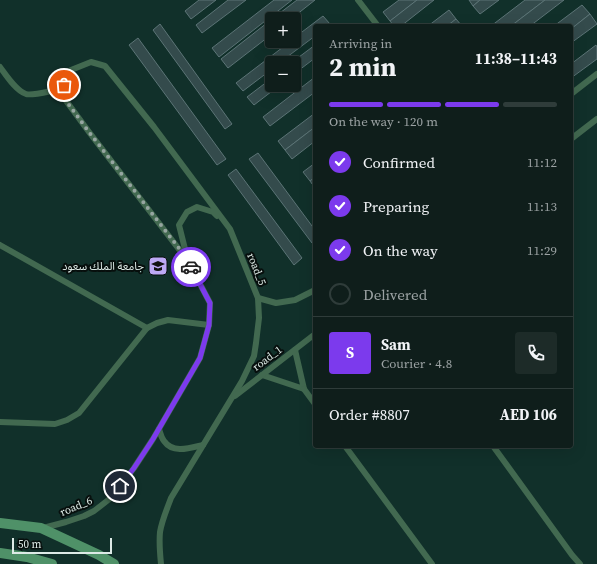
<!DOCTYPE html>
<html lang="en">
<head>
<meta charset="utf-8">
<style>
  :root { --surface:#0f1e1b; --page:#1d2b28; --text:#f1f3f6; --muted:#9ba2a3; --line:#2f3c3a; --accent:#7c3aed }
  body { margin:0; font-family:"Source Serif 4","Noto Sans Arabic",serif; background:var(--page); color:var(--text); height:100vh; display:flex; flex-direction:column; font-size:15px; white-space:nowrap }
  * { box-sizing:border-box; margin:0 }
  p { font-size:13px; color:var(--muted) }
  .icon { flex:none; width:22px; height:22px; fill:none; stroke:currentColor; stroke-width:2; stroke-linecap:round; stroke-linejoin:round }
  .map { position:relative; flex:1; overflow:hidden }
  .panel { position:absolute; left:313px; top:24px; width:260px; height:424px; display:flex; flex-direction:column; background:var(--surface); border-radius:4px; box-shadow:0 4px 16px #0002,0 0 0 1px var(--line) }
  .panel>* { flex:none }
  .fabs { position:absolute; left:265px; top:12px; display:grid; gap:8px }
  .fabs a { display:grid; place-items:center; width:36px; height:36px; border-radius:4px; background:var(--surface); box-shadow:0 4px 16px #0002,0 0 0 1px var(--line); font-size:20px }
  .scale { position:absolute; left:12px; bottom:10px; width:100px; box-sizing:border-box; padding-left:4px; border:2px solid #ddeae6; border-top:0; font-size:11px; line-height:14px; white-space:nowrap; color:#ddeae6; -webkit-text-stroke:3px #070f0d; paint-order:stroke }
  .pin { position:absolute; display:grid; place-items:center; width:34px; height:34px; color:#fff; margin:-17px; border:2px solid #fff; border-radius:50%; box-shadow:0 1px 4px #0007 }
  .courier { position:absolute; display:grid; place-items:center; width:40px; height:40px; margin:-20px; border:3px solid #7c3aed; border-radius:50%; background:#fff; color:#222; box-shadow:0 1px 5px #0007 }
  .summary em { font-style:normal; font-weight:700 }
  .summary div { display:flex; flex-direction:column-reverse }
  .summary { display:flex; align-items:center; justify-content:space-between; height:68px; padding:0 16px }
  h1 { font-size:26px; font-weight:700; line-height:30px }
  .bar { display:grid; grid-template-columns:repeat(4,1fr); gap:6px 4px; align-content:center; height:48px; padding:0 16px }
  .bar i { height:5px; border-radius:3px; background:var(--line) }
  .bar .active { background:var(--accent) }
  .bar p { grid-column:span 4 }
  .line { display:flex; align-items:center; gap:10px; padding:0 16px; border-top:1px solid var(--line) }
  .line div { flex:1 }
  .round { display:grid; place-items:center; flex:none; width:42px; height:42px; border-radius:4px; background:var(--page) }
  ol { padding:0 16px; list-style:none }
  li { display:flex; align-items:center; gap:12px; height:44px }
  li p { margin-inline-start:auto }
  li .icon { padding:4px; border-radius:50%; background:var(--accent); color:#fff; stroke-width:4 }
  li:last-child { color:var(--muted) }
  li i { width:22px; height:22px; border:2px solid var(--line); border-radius:50% }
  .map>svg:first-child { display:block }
  .built { fill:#11302a; fill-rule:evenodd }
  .building { fill:#344b4c; stroke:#5c7476 }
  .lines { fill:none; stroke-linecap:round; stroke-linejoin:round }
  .lane { stroke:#426950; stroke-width:6 }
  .secondary { stroke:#4f9168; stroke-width:10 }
  .done { stroke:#97a6a2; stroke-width:4; stroke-dasharray:0 7.2 }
  .route { stroke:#7c3aed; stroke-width:5 }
  .labels { text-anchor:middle; stroke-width:4; stroke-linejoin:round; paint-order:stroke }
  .poi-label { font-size:11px; fill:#ddeae6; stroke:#070f0d; text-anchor:end }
  .street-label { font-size:11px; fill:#ddeae6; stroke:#070f0d }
</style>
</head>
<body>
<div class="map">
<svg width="597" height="564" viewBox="0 0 597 564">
  <rect width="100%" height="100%" fill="#142824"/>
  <path class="built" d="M0,0H597V564H0ZM272,19H294V41H272ZM315,26H571V446H315ZM272,63H294V85H272Z"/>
  <g class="building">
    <polygon points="199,0 216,0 191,19 185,11"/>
    <polygon points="228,0 246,0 202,33 196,25"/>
    <polygon points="274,0 292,0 219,57 212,48"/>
    <polygon points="297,0 315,0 291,19 272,19"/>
    <polygon points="399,0 417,0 390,21 383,12"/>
    <polygon points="417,0 434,0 401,26 394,26 390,21"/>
    <polygon points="469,0 480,0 473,6"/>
    <polygon points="480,0 499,0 480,14 473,6"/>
    <polygon points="525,0 545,0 511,26 491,26"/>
    <polygon points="545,0 564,0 530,26 511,26"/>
    <polygon points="582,5 590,14 571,29 571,26 554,26"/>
    <polygon points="449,10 456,19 447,26 428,26"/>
    <polygon points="590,14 597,24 571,43 571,29"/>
    <polygon points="323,16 330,24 328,26 315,26 315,36 279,63 272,63 272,69 243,91 236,83 291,41 294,41 294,38"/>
    <polygon points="272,19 272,34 228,68 221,59"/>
    <polygon points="456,19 462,26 447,26"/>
    <polygon points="160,24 232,124 225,129 153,30"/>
    <polygon points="138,38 226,159 217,165 129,45"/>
    <polygon points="315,45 315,58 294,74 294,63 291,63"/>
    <polygon points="596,45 597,47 597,59 571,78 571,64"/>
    <polygon points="315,77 315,92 270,126 263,117"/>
    <polygon points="272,78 272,85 280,85 254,105 247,97"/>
    <polygon points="315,113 315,127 285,150 278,141"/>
    <polygon points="315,127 315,141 292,159 285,150"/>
    <polygon points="258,153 315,230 315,241 312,243 249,159"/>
    <polygon points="315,163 315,177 310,181 303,172"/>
    <polygon points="236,169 302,258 294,265 228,175"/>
    <polygon points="315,177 315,188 310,181"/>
  </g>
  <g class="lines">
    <g class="lane">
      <polyline points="358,0 378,26"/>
      <path d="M0,67C6,75 16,91 26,94C31,96 50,91 56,90L64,98L89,132L188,261L210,303L209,325L200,358L153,439L134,468L112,497L94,511L84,516L66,522L43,528"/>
      <polyline points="571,94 597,74"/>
      <path d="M64,98V85L71,70L91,62L105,66L154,127L230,229L258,298L259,318L256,343L254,356L242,381L171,498C167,509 162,520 160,532C159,542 160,554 161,564"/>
      <polyline points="571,139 597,119"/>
      <polyline points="0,245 147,328"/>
      <polyline points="187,257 179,225 187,212 197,207 213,212 217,216"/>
      <polyline points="258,298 276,303 295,300 315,290"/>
      <polyline points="262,375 304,389 295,350"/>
      <polyline points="304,389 315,404"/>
      <polyline points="235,396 315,334"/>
      <polyline points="0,422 55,424 67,420 79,413 147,328 157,323 168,320 209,325"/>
      <path d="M159,429C160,432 161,437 164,441C173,454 190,448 203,445"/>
      <polyline points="345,446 432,564"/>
      <polyline points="493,446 572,555 580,564"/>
    </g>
    <g class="secondary">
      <polyline points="0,523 41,528 99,555 114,564"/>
      <polyline points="0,553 27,557 52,564"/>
    </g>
  </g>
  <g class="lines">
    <polyline class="done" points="64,85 64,98 89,132 188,260 191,267"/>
    <polyline class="route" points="120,486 134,468 153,439 200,358 209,325 210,303 191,267"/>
  </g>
  <defs>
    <symbol id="university-square" viewBox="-11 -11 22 22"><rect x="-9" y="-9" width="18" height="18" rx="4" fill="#bda9f5" stroke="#070f0d"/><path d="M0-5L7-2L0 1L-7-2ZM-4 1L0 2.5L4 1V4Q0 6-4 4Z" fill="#111"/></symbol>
  </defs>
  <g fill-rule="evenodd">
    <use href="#university-square" x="147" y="255" width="22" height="22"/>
  </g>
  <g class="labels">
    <g class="poi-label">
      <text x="144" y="270">جامعة الملك سعود</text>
    </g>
    <g class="street-label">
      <text transform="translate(257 269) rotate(68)" y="4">road_5</text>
      <text transform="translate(267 358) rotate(-37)" y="4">road_1</text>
      <text transform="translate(76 506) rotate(-23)" y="4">road_6</text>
    </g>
  </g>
</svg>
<div class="fabs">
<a>+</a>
<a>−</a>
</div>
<div class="scale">50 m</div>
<div class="pin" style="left:64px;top:85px;background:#ea580c"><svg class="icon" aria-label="bag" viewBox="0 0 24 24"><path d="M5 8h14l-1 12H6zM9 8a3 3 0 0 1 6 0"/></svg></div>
<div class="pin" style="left:120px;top:486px;background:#1f2937"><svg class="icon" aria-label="home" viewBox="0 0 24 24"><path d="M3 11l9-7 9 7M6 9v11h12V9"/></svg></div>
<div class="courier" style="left:191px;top:267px"><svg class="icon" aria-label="car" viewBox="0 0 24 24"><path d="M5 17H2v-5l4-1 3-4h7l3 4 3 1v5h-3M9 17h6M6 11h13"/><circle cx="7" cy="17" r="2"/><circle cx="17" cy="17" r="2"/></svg></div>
<section class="panel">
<div class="summary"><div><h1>2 min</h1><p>Arriving in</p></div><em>11:38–11:43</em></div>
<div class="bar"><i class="active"></i><i class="active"></i><i class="active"></i><i></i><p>On the way · 120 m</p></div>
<ol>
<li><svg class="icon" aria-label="check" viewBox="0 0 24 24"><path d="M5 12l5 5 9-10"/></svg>Confirmed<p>11:12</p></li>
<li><svg class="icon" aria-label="check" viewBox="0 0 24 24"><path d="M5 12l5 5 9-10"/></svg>Preparing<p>11:13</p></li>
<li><svg class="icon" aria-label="check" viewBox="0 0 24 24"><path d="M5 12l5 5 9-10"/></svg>On the way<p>11:29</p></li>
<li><i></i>Delivered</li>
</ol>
<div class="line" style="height:72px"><b class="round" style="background:var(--accent);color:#fff">S</b><div><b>Sam</b><p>Courier · 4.8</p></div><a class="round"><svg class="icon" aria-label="phone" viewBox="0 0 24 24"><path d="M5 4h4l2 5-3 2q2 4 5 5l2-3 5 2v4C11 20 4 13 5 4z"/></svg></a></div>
<div class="line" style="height:52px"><div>Order #8807</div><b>AED 106</b></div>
</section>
</div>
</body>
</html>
